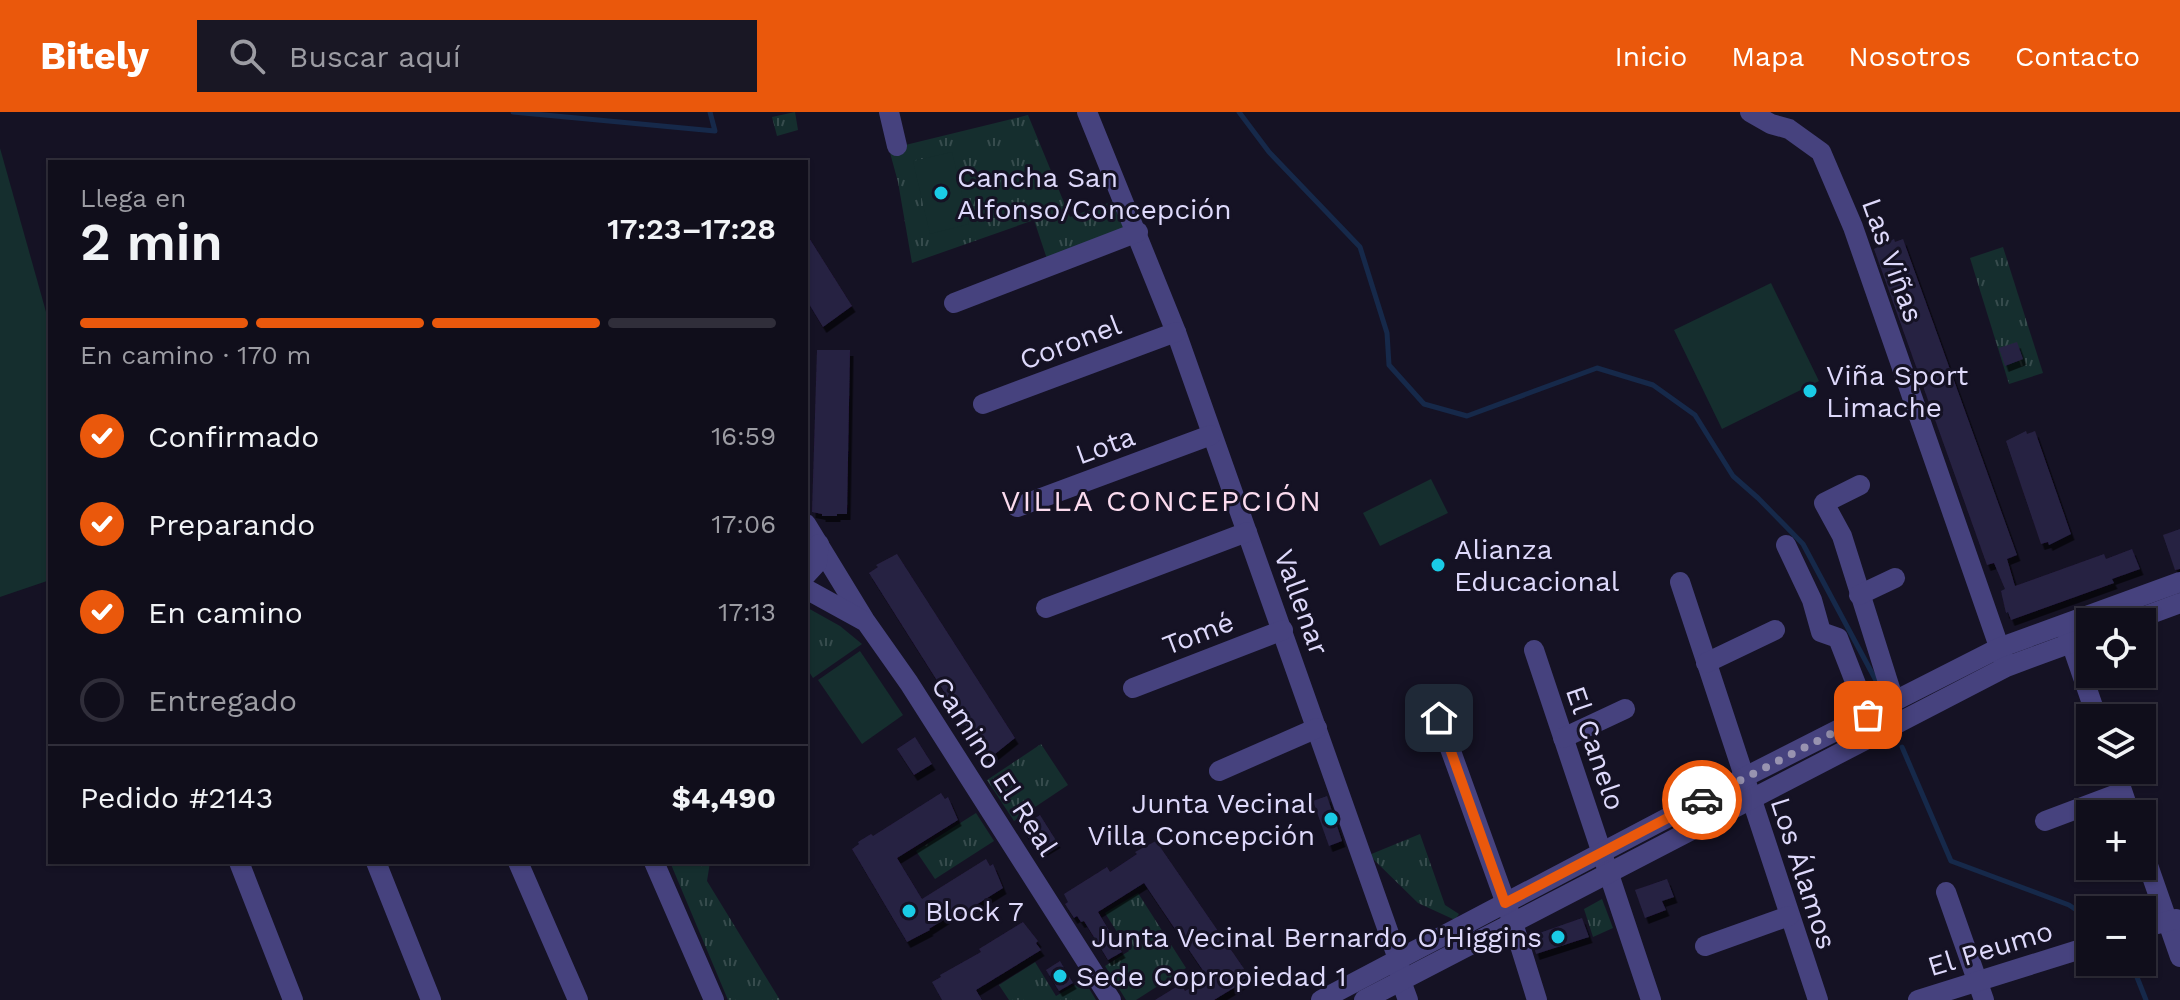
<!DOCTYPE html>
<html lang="es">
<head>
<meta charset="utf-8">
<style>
  :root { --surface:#100e1b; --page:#191724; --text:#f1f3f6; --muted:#9c9ca3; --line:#302e3a; --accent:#ea580c }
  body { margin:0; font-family:"Work Sans",sans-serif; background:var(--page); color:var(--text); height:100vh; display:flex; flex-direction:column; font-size:30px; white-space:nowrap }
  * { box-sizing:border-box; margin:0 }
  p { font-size:26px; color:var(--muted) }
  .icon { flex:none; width:44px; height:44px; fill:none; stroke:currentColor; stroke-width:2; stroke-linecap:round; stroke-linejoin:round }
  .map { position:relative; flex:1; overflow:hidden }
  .side { position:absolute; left:48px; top:48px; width:760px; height:704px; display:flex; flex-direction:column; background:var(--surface); border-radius:0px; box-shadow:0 2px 6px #0004,0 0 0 2px var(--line) }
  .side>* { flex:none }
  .fabs { position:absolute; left:2076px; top:496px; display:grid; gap:16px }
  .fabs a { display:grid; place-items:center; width:80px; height:80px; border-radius:0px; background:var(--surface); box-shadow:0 2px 6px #0004,0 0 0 2px var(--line); font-size:40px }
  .pin { position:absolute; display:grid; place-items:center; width:68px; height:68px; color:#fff; margin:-34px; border-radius:16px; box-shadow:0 4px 12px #0006 }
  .courier { position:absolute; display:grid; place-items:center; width:80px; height:80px; margin:-40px; border:6px solid #ea580c; border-radius:50%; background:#fff; color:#222; box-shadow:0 2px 10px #0007 }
  .overview em { font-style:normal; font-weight:600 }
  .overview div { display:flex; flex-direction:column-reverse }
  .overview { display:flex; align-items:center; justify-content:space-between; height:136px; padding:0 32px }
  h1 { font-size:52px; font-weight:600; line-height:60px }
  .bar { display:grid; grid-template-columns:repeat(4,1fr); gap:12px 8px; align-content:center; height:96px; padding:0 32px }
  .bar i { height:10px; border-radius:6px; background:var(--line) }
  .bar .current { background:var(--accent) }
  .bar p { grid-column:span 4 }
  .line { display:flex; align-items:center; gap:20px; padding:0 32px; border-top:2px solid var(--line) }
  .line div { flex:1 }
  ol { padding:0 32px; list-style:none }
  li { display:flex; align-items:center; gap:24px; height:88px }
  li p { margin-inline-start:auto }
  li .icon { padding:8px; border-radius:50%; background:var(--accent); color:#fff; stroke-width:4 }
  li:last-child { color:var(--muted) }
  li i { width:44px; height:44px; border:4px solid var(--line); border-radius:50% }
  header { display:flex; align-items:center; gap:48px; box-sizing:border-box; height:112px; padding:0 40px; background:var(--accent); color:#fff }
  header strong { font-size:38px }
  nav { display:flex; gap:44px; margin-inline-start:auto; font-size:28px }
  .search { width:560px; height:72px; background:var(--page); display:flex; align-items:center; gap:20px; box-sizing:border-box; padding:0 28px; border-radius:0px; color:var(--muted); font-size:30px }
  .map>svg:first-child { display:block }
  .park { fill:url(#park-tufts) }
  .garden { fill:#152e2e }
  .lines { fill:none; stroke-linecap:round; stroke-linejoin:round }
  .stream { stroke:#16294a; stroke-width:5 }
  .building { fill:#282043; filter:url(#shadow) }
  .minor { stroke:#46427e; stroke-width:20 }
  .done { stroke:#9893b0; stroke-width:8; stroke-dasharray:0 14.4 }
  .route { stroke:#ea580c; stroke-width:10 }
  .poi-dot { fill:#1acbe6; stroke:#151224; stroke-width:3 }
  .labels { text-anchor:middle; stroke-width:6; stroke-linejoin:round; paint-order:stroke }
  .poi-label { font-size:28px; fill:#ded9fb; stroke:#151224; text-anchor:start }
  .street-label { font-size:28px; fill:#ded9fb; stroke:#151224 }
  .neighbourhood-label { font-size:30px; letter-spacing:2px; fill:#fbdbee; stroke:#151224 }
</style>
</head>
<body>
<header>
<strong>Bitely</strong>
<div class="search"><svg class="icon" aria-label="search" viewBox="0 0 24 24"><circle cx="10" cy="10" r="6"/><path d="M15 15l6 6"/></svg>Buscar aquí</div>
<nav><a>Inicio</a><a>Mapa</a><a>Nosotros</a><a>Contacto</a></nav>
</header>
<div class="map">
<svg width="2180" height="888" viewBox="0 0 2180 888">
  <defs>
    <pattern id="park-tufts" width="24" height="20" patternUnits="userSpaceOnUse" patternTransform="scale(2)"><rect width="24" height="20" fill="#152e2e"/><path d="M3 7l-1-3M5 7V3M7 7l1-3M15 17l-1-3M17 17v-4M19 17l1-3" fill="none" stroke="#374c4d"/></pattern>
    <filter id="shadow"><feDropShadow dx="3.5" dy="6" stdDeviation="0" flood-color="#0009"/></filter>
  </defs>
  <rect width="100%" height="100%" fill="#151224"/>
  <g class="park">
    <polygon points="795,0 798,18 777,24 772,5"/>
    <polygon points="1028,3 1070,105 1119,87 1131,118 1047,147 1034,108 912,151 898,70 889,37"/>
    <polygon points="2003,135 2043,261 2009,272 1970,146"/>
    <polygon points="806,495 840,514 862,532 813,566 806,555"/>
    <polygon points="1041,632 1068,673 1014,709 987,668"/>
    <polygon points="976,701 994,729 935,767 916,739"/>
    <polygon points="1420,722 1445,793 1459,802 1455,808 1418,791 1369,743"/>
    <polygon points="670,750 710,750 707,769 780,888 728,888"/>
    <polygon points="1138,781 1186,856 1136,888 1126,888 1105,854 1129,839 1105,801"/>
    <polygon points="1602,787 1613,816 1593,825 1584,797"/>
    <polygon points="1035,850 1056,884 1084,868 1096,888 1009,888 999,873"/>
  </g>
  <g class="garden">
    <polygon points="0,36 50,214 50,468 0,485"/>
    <polygon points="952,40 969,112 930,122 913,49"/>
    <polygon points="1771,171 1819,269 1722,317 1674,218"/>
    <polygon points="1431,367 1448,401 1380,434 1363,401"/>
    <polygon points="860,539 903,603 862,632 818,568"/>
  </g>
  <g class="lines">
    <g class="stream">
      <polyline points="513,0 715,19 710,0"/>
      <polyline points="1239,0 1269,40 1360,135 1387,221 1389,253 1424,292 1467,304 1597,256 1653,273 1695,303 1733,364 1758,386 1803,432 1880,576"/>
      <polyline points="1902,635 1951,749 2069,793 2090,807"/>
      <polyline points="2131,850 2146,888"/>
    </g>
  </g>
  <g class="building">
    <polygon points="806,121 852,194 823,215 806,187"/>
    <polygon points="1894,127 1895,130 1903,127 2017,443 2007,447 2015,474 2104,442 2106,447 2132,437 2140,457 2112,467 2114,471 2011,508 2008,500 2006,501 2001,479 2005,477 1994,451 1987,453 1874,137"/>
    <polygon points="2017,230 2023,247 2005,254 1999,236"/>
    <polygon points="817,238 850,238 847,402 837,402 837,404 822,404 822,402 812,400"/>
    <polygon points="2026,319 2027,322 2035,319 2071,422 2049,433 2048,430 2041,432 2006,329"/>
    <polygon points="2180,417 2180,457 2175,458 2163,423"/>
    <polygon points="897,442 1015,626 995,642 986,646 869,461 878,455 876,453"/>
    <polygon points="915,625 932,652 914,663 897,637"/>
    <polygon points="941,681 945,687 948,685 958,708 897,746 922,787 986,747 990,754 993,752 1003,776 960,803 957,799 929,817 930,818 907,830 852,737 859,732 858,730 871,722 873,724"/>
    <polygon points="1327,684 1342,729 1329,734 1313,689"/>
    <polygon points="1040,703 1057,730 1039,741 1021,715"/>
    <polygon points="1156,729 1249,864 1241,869 1242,871 1214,888 1155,888 1181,872 1185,879 1208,866 1144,771 1098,800 1122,840 1108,848 1084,809 1081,810 1077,804 1074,806 1065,792 1068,790 1064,782 1107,755 1110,760 1137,742 1135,740"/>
    <polygon points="1667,767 1674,785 1662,789 1666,798 1645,806 1635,778"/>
    <polygon points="1582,806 1589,825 1536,842 1531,824"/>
    <polygon points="1023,810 1038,829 1036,831 1041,838 976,878 982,888 942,888 932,870 941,865 940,863 981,840 979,837"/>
    <polygon points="1060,849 1073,871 1059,879 1046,858"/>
  </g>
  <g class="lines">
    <g class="minor">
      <polyline points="889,0 897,34"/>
      <polyline points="1087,0 1176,220 1398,847 1401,869 1408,888"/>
      <polyline points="1750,0 1771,12 1789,17 1821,40 1853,115 2004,549"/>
      <polyline points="954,191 1138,120"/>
      <polyline points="983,292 1176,220"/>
      <polyline points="1860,373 1824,391 1842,424 1894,589"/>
      <polyline points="1017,395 1211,323"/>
      <polyline points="806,412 864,507"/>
      <polyline points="1786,433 1812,488 1821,520 1838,526 1868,603"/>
      <polyline points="806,463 817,451 819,432"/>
      <polyline points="1680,470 1818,888"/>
      <polyline points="806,477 866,510 909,571 1111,888"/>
      <polyline points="1859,483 1895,466"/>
      <polyline points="1046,496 1247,420"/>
      <polyline points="2129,510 2180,491"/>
      <polyline points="2067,519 2097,606"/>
      <polyline points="1534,538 1651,888"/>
      <polyline points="1706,551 1775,518"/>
      <polyline points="1133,576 1283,518"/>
      <polyline points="1439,606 1513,811 1537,888"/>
      <polyline points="1563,626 1625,597"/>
      <polyline points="2115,658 2130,702"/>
      <polyline points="1219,659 1317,616"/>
      <polyline points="2045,709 2122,680"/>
      <polyline points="2142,736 2180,845"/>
      <polyline points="239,750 293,888"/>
      <polyline points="376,750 431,888"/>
      <polyline points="518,750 578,888"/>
      <polyline points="654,750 714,888"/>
      <polyline points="1946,780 1984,888"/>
      <polyline points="2142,806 2157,812 2176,807"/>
      <polyline points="1705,834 1789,804"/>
      <polyline points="1321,888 1743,666 1999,536 2180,470"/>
      <polyline points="1364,888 2006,555 2090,524"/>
      <polyline points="1918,888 2078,838"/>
    </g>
  </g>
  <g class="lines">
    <polyline class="done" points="1702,688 1868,603"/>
    <polyline class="route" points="1439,606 1505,791 1702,688"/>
  </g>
  <g class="poi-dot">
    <circle cx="941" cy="81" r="8"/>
    <circle cx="1810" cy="279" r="8"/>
    <circle cx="1438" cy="453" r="8"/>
    <circle cx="1331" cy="707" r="8"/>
    <circle cx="909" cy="799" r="8"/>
    <circle cx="1558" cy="825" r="8"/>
    <circle cx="1060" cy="864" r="8"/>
  </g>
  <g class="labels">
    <g class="poi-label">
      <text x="957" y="75">Cancha San<tspan x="957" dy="32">Alfonso/Concepción</tspan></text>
      <text x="1826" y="273">Viña Sport<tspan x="1826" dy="32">Limache</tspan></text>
      <text x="1454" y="447">Alianza<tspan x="1454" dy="32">Educacional</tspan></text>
      <text x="1315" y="701" text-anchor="end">Junta Vecinal<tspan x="1315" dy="32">Villa Concepción</tspan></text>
      <text x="925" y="809">Block 7</text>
      <text x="1542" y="835" text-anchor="end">Junta Vecinal Bernardo O'Higgins</text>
      <text x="1076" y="874">Sede Copropiedad 1</text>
    </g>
    <g class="street-label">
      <text transform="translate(1893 148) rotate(70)" y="10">Las Viñas</text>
      <text transform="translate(1070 230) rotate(-21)" y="10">Coronel</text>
      <text transform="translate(1105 333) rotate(-20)" y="10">Lota</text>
      <text transform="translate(1302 490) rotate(70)" y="10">Vallenar</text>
      <text transform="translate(1198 521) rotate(-21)" y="10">Tomé</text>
      <text transform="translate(1596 636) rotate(71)" y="10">El Canelo</text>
      <text transform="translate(995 654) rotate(57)" y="10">Camino El Real</text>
      <text transform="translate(1804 761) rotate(72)" y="10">Los Álamos</text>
      <text transform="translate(1990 836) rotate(-17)" y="10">El Peumo</text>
    </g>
    <g class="neighbourhood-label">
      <text x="1162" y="399">VILLA CONCEPCIÓN</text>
    </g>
  </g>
</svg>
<div class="fabs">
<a><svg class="icon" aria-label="locate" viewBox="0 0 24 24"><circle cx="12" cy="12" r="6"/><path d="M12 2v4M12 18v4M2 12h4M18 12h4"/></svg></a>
<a><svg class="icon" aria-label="layers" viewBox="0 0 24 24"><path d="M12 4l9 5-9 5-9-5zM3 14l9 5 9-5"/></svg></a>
<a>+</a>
<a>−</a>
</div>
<div class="pin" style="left:1868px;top:603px;background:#ea580c"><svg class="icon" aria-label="bag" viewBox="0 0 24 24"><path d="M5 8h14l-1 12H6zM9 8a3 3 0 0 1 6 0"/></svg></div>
<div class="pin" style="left:1439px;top:606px;background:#1f2937"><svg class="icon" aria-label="home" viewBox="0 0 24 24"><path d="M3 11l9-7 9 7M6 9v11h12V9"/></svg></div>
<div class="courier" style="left:1702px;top:688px"><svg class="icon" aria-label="car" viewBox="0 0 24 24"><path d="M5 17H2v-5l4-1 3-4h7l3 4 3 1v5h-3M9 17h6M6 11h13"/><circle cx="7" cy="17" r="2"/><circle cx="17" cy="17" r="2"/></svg></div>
<section class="side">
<div class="overview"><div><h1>2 min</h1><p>Llega en</p></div><em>17:23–17:28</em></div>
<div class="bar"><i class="current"></i><i class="current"></i><i class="current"></i><i></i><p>En camino · 170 m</p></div>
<ol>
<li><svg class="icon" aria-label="check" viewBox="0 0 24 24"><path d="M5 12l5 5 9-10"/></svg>Confirmado<p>16:59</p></li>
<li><svg class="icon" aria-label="check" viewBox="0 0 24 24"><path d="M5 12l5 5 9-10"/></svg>Preparando<p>17:06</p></li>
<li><svg class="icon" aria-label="check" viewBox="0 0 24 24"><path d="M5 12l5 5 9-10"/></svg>En camino<p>17:13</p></li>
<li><i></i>Entregado</li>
</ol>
<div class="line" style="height:104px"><div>Pedido #2143</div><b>$4,490</b></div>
</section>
</div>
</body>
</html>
